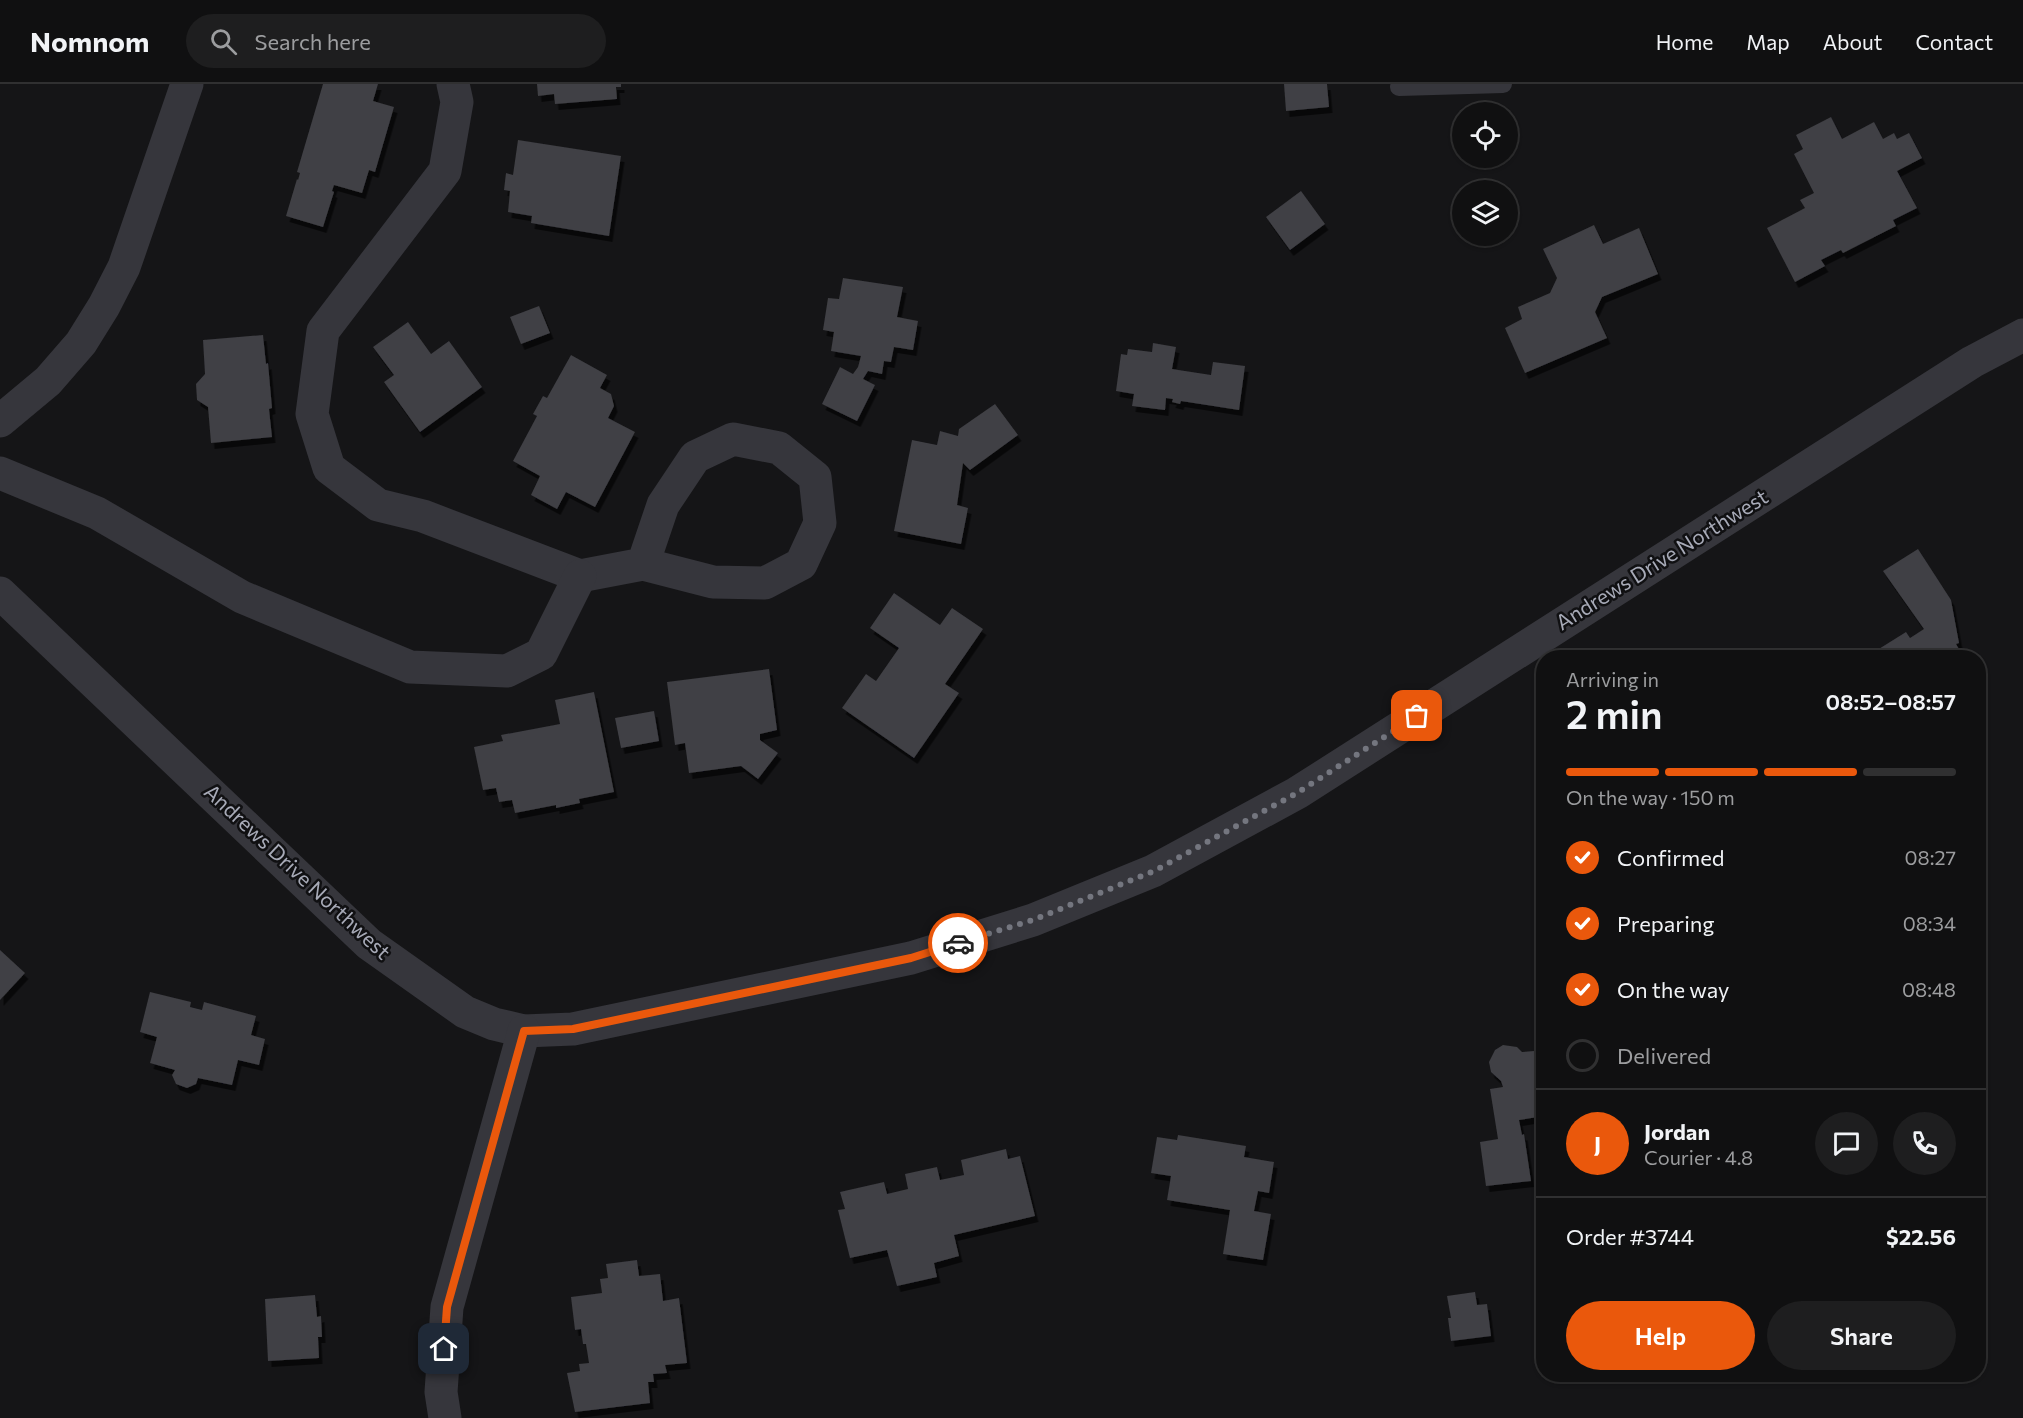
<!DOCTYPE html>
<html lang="en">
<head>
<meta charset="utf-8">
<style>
  :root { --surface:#101011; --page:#1e1e1f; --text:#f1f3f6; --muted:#9c9d9f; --line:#303031; --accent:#ea580c }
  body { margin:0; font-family:Commissioner,sans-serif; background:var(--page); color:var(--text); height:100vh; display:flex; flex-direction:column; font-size:22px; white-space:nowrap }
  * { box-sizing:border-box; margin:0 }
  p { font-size:20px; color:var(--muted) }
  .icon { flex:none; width:33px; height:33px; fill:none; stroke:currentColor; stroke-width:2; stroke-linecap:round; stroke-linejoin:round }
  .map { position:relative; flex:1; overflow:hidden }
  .drawer { position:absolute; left:1536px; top:566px; width:450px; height:732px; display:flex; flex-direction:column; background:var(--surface); border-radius:24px; box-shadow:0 2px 4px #0004,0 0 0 2px var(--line) }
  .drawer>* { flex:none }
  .controls { position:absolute; left:1452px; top:18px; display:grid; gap:12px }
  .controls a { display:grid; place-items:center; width:66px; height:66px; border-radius:50%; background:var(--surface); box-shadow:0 2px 4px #0004,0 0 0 2px var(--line); font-size:30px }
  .pin { position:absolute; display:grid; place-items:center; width:51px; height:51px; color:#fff; margin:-26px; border-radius:12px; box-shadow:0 3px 9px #0006 }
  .courier { position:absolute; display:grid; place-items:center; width:60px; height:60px; margin:-30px; border:4px solid #ea580c; border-radius:50%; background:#fff; color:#222; box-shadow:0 2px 8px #0007 }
  .overview em { font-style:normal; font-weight:600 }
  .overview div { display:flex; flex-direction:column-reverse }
  .overview { display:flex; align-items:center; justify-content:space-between; height:102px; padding:0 30px }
  h1 { font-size:39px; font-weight:600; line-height:45px }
  .bar { display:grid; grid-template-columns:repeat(4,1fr); gap:9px 6px; align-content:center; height:72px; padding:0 30px }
  .bar i { height:8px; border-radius:4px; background:var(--line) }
  .bar .current { background:var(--accent) }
  .bar p { grid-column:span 4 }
  .line { display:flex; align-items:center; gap:15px; padding:0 30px; border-top:2px solid var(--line) }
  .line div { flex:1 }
  .round { display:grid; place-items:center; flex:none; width:63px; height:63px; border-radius:32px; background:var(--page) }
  ol { padding:0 30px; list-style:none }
  li { display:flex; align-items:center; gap:18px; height:66px }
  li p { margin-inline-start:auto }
  li .icon { padding:6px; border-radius:50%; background:var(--accent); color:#fff; stroke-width:4 }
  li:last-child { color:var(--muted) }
  li i { width:33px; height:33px; border:3px solid var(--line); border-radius:50% }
  .button { display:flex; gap:12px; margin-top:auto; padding:12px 30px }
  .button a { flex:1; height:69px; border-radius:36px; background:var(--accent); color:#fff; font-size:24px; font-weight:600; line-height:69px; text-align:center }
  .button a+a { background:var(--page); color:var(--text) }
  header { display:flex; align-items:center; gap:36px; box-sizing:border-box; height:84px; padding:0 30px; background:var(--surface); border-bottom:2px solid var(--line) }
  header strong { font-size:28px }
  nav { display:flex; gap:33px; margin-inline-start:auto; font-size:21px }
  .search { width:420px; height:54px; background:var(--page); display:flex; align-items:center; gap:15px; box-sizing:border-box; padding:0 21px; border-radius:33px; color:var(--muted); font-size:22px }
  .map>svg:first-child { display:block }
  .building { fill:#3f3f44; filter:url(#shadow) }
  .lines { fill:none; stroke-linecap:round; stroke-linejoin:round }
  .lane { stroke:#36363c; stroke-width:18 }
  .street { stroke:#36363c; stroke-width:33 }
  .done { stroke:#74767f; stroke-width:6; stroke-dasharray:0 10.8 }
  .route { stroke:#ea580c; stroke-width:8 }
  .labels { text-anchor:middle; stroke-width:5; stroke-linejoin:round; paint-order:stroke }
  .street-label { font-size:21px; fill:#a7aab7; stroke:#101012 }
</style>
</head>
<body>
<header>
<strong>Nomnom</strong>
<div class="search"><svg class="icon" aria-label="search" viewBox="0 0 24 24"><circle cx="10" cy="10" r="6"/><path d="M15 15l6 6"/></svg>Search here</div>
<nav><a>Home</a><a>Map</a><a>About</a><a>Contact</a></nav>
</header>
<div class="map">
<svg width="2023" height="1334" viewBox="0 0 2023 1334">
  <defs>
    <filter id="shadow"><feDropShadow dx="3.5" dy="6" stdDeviation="0" flood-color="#0009"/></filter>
  </defs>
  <rect width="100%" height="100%" fill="#151517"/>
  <g class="building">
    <polygon points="323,0 378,0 373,17 394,23 375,88 369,86 362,109 334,101 332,107 334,108 323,143 286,132 297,95 298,96 300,89 297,88"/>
    <polygon points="537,0 621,0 621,3 616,3 617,15 555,20 554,10 538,12"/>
    <polygon points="1284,0 1327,0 1329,23 1286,27"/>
    <polygon points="1831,33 1842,55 1874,38 1883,55 1894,49 1897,55 1909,49 1922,74 1897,87 1917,124 1893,136 1896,142 1843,169 1841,166 1821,176 1825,182 1795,198 1767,144 1805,124 1800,116 1814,109 1794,70 1803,65 1796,51"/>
    <polygon points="518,56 621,72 609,152 531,139 532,132 508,128 510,107 504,106 506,89 513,91"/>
    <polygon points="1301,107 1325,140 1290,166 1266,133"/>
    <polygon points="1594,141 1603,160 1639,144 1658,190 1602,213 1595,228 1607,254 1525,289 1505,244 1522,235 1518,223 1550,209 1557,194 1543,165"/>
    <polygon points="843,194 903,203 897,233 918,237 913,266 894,263 891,278 884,277 882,290 868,287 863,295 875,301 857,337 822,320 840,283 853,290 858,283 861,272 831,267 834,248 823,246 828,214 839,215"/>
    <polygon points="539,222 550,249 521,260 510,233"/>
    <polygon points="408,238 431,270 449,257 482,303 420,348 384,298 394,291 373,263"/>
    <polygon points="263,251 266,280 268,279 272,324 269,325 272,353 211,359 208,323 197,316 196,300 205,290 203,256"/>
    <polygon points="1153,259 1176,263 1172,285 1211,291 1213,278 1245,282 1239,326 1181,317 1180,320 1172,318 1173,315 1166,314 1165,326 1132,322 1134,310 1116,307 1121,270 1127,271 1128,265 1152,268"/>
    <polygon points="571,271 607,291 600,304 611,310 614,322 608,334 635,348 595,423 566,408 557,425 531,411 540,392 513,377 537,332 533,330 543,312 547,314"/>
    <polygon points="995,320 1018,351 970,386 963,379 957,421 968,424 961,460 894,447 912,356 937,361 940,347 958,352 959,345"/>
    <polygon points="1918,465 1951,516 1959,559 1956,560 1960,567 1957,568 1960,573 1866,573 1906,548 1910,554 1924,545 1883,487"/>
    <polygon points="894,509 940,541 952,524 983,545 945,600 959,609 914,674 842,624 866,590 876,597 899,564 870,544"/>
    <polygon points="769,585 777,646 760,650 760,656 778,669 758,695 741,682 689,689 685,659 675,661 667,598"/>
    <polygon points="594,608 614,708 579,715 580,719 556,724 556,721 515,729 512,716 499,718 496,704 483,706 474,663 503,657 501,651 560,640 555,616"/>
    <polygon points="654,627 659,657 621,664 615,634"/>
    <polygon points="0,866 25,889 0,916"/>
    <polygon points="150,908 191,918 190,923 202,926 204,918 256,932 251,951 265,955 259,981 238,976 232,1001 198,994 196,1000 187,1004 176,1000 172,991 175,986 150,979 157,953 140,948"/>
    <polygon points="1503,961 1517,963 1522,968 1534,967 1535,978 1544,978 1544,1032 1519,1036 1522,1051 1524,1050 1531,1097 1486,1102 1480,1058 1498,1055 1490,1005 1503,1003 1501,997 1491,988 1489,978 1495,966"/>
    <polygon points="1178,1051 1246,1062 1244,1073 1274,1078 1269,1109 1258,1107 1254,1127 1271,1130 1263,1176 1223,1170 1230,1126 1167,1116 1171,1092 1151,1089 1157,1053 1177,1056"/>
    <polygon points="1006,1065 1008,1075 1020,1072 1035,1132 954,1151 959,1172 934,1179 937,1193 897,1202 887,1166 850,1174 838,1126 845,1125 840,1108 884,1098 887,1110 908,1105 905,1090 937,1083 940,1096 964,1091 961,1076"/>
    <polygon points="637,1176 639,1192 660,1190 663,1217 679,1214 687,1279 665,1281 667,1289 653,1290 654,1298 648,1298 650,1319 575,1328 567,1289 580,1287 579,1280 589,1279 586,1260 583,1260 581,1245 575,1246 571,1213 602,1209 600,1195 608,1194 606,1180"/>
    <polygon points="1475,1208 1477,1221 1487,1220 1491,1252 1451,1257 1448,1234 1451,1234 1447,1212"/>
    <polygon points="315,1211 317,1233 321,1232 322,1253 318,1253 319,1274 268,1277 265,1215"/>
  </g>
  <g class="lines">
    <polyline class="lane" points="1399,3 1503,0"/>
    <g class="street">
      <polyline points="453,0 457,18 445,87 323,247 312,330 329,384 378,421 423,432 580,492 643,480 713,498 765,499 801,480 820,439 815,393 779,364 733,355 695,373 663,421 643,480"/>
      <polyline points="0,337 48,297 81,259 104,222 124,183 187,0"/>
      <polyline points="0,389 97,429 242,513 410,583 507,587 541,570 580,492"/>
      <polyline points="0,509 369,860 465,928 494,940 524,947 573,945 911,874 1033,836 1153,787 1297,709 1972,278 2023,251"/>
      <polyline points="445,1334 441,1308 447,1223 524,947"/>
    </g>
  </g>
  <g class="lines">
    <polyline class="done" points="958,859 1033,836 1154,787 1297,709 1417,632"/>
    <polyline class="route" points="444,1265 447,1223 524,947 573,945 911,874 958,859"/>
  </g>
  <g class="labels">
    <g class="street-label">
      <text transform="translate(1662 476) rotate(-32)" y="7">Andrews Drive Northwest</text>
      <text transform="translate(297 788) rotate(43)" y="7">Andrews Drive Northwest</text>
    </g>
  </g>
</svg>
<div class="controls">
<a><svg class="icon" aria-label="locate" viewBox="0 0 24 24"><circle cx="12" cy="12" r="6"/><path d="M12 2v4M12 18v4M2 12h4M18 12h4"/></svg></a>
<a><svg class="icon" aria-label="layers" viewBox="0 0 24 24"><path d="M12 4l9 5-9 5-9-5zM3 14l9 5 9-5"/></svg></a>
</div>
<div class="pin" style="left:1417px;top:632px;background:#ea580c"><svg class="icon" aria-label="bag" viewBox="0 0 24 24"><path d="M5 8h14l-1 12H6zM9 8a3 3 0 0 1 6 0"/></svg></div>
<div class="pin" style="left:444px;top:1265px;background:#1f2937"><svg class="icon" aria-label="home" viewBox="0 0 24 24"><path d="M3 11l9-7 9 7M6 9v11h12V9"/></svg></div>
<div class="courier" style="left:958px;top:859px"><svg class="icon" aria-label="car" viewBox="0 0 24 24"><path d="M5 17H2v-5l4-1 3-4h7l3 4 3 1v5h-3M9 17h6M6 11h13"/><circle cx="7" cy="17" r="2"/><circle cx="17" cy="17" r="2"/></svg></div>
<section class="drawer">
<div class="overview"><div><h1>2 min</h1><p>Arriving in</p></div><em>08:52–08:57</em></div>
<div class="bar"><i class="current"></i><i class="current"></i><i class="current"></i><i></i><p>On the way · 150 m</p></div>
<ol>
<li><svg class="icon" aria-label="check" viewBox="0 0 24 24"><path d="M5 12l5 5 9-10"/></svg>Confirmed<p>08:27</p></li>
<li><svg class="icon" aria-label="check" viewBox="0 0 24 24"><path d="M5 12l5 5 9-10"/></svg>Preparing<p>08:34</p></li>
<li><svg class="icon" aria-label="check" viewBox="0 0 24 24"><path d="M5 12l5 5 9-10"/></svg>On the way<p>08:48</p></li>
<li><i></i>Delivered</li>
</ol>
<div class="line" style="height:108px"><b class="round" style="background:var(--accent);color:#fff">J</b><div><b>Jordan</b><p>Courier · 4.8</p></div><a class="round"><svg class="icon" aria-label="chat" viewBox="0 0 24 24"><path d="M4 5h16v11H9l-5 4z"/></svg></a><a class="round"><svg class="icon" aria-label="phone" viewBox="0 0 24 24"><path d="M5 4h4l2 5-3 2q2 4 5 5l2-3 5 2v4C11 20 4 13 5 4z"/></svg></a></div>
<div class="line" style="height:78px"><div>Order #3744</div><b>$22.56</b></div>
<div class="button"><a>Help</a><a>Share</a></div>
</section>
</div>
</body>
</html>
